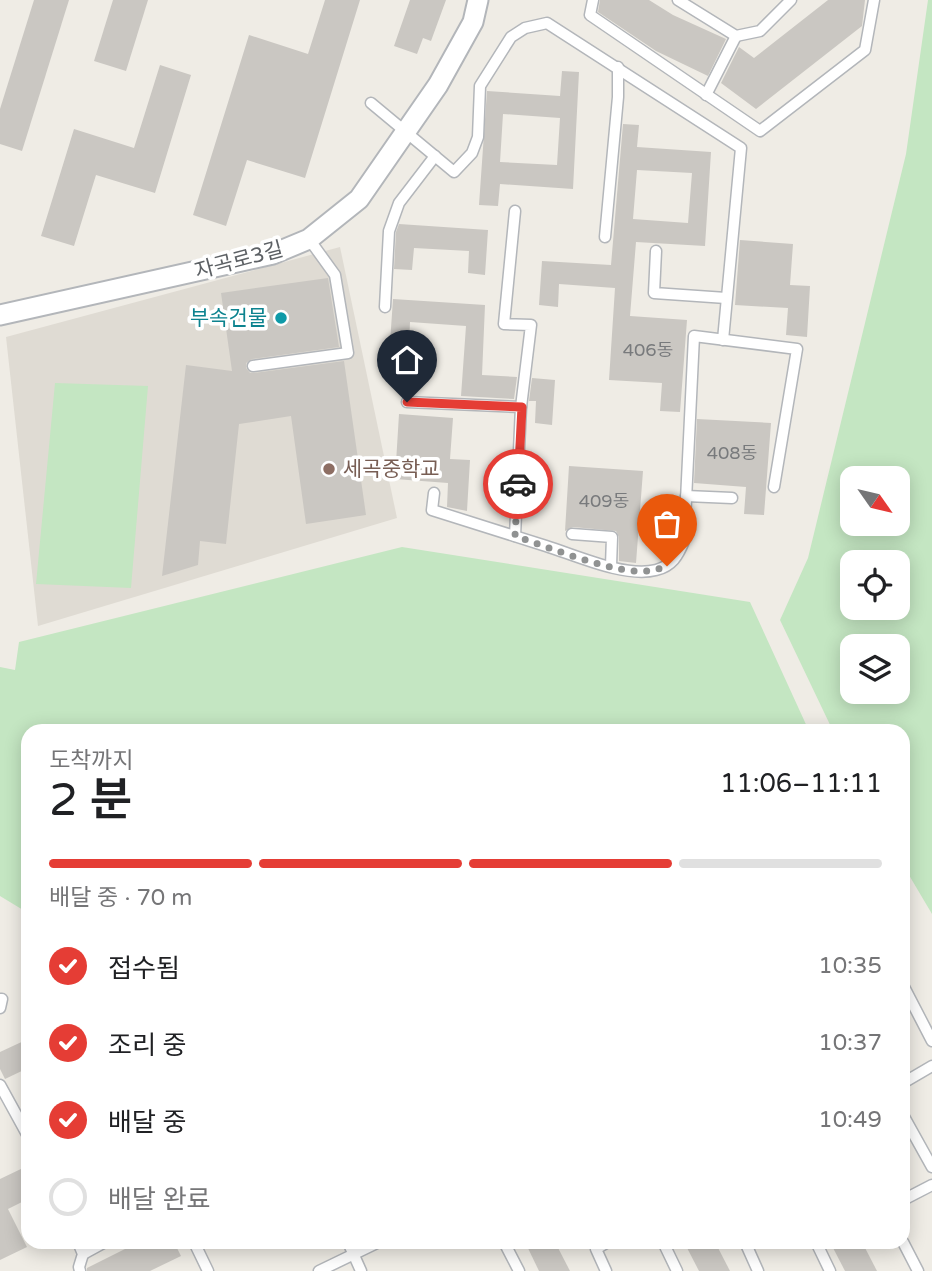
<!DOCTYPE html>
<html lang="ko">
<head>
<meta charset="utf-8">
<style>
  :root { --surface:#fff; --page:#f2f2f2; --text:#202124; --muted:#757577; --line:#e0e0e0; --accent:#e53d35 }
  body { margin:0; font-family:"Varela Round","Noto Sans KR",sans-serif; background:var(--page); color:var(--text); height:100vh; display:flex; flex-direction:column; font-size:26px; white-space:nowrap }
  * { box-sizing:border-box; margin:0 }
  p { font-size:23px; color:var(--muted) }
  .icon { flex:none; width:38px; height:38px; fill:none; stroke:currentColor; stroke-width:2; stroke-linecap:round; stroke-linejoin:round }
  .map { position:relative; flex:1; overflow:hidden }
  .sheet { position:absolute; left:21px; top:724px; width:889px; height:525px; display:flex; flex-direction:column; background:var(--surface); border-radius:21px; box-shadow:0 4px 18px #0003 }
  .sheet>* { flex:none }
  .needle { width:46px; rotate:124deg }
  .controls { position:absolute; left:840px; top:466px; display:grid; gap:14px }
  .controls a { display:grid; place-items:center; width:70px; height:70px; border-radius:14px; background:var(--surface); box-shadow:0 4px 18px #0003; font-size:35px }
  .pin { position:absolute; display:grid; place-items:center; width:60px; height:60px; color:#fff; margin:-72px -30px; border-radius:50% 50% 50% 0; rotate:-45deg; box-shadow:0 0 7px #0007 }
  .pin .icon { rotate:45deg }
  .courier { position:absolute; display:grid; place-items:center; width:70px; height:70px; margin:-35px; border:5px solid #e53d35; border-radius:50%; background:#fff; color:#222; box-shadow:0 2px 9px #0007 }
  .summary em { font-style:normal; font-weight:600 }
  .summary div { display:flex; flex-direction:column-reverse }
  .summary { display:flex; align-items:center; justify-content:space-between; height:119px; padding:0 28px }
  h1 { font-size:46px; font-weight:600; line-height:52px }
  .bar { display:grid; grid-template-columns:repeat(4,1fr); gap:10px 7px; align-content:center; height:84px; padding:0 28px }
  .bar i { height:9px; border-radius:5px; background:var(--line) }
  .bar .selected { background:var(--accent) }
  .bar p { grid-column:span 4 }
  ol { padding:0 28px; list-style:none }
  li { display:flex; align-items:center; gap:21px; height:77px }
  li p { margin-inline-start:auto }
  li .icon { padding:7px; border-radius:50%; background:var(--accent); color:#fff; stroke-width:4 }
  li:last-child { color:var(--muted) }
  li i { width:38px; height:38px; border:4px solid var(--line); border-radius:50% }
  .map>svg:first-child { display:block }
  .education { fill:#dfdbd3 }
  .green { fill:#c4e6c2; fill-rule:evenodd }
  .building { fill:#cac7c2; fill-rule:evenodd }
  .lines { fill:none; stroke-linecap:round; stroke-linejoin:round }
  .lane-casing { stroke:#b3b6ba; stroke-width:13 }
  .street-casing { stroke:#b3b6ba; stroke-width:23 }
  .lane { stroke:#fff; stroke-width:10 }
  .street { stroke:#fff; stroke-width:19 }
  .done { stroke:#909292; stroke-width:7; stroke-dasharray:0 12.6 }
  .route { stroke:#e53d35; stroke-width:9 }
  .culture-dot { fill:#0f9aa8; stroke:#fff; stroke-width:2.5 }
  .education-dot { fill:#8d6e63; stroke:#fff; stroke-width:2.5 }
  .labels { text-anchor:middle; stroke-width:7; stroke-linejoin:round; paint-order:stroke }
  .number-label { font-size:18px; fill:#787a7c }
  .street-label { font-size:21px; fill:#5d6165; stroke:#fff }
  .culture-label { font-size:21px; fill:#0d838f; stroke:#fff; text-anchor:end }
  .education-label { font-size:21px; fill:#785e54; stroke:#fff; text-anchor:start }
</style>
</head>
<body>
<div class="map">
<svg width="932" height="1271" viewBox="0 0 932 1271">
  <rect width="100%" height="100%" fill="#efece5"/>
  <polygon class="education" points="340,247 397,518 38,626 6,337"/>
  <g class="green">
    <path d="M928,0H932V914L903,865V732L833,731L780,620L808,558L906,154ZM852,478H898V523H852ZM852,562H898V607H852ZM852,646H898V691H852Z"/>
    <polygon points="55,383 148,386 131,588 36,584"/>
    <polygon points="402,547 750,602 809,731 28,732 28,913 0,896 0,667 15,670 19,642"/>
  </g>
  <g class="building">
    <polygon points="34,0 69,0 22,151 0,144 0,109"/>
    <polygon points="113,0 148,0 126,71 94,61"/>
    <polygon points="325,0 360,0 305,178 247,160 226,226 193,215 249,35 308,54"/>
    <polygon points="410,0 446,0 431,41 423,38 417,54 394,46"/>
    <polygon points="600,0 649,0 673,15 726,39 708,76 656,51 598,12"/>
    <polygon points="828,0 865,0 862,26 756,109 721,83 739,47 754,58"/>
    <polygon points="160,65 191,75 155,193 96,175 74,246 41,236 74,129 134,148"/>
    <path d="M562,71L579,72L573,189L500,184L498,206L479,205L487,91L560,96ZM503,114L560,118L557,165L500,162Z"/>
    <path d="M623,124L639,125L637,147L711,152L705,246L636,242L630,316L687,320L680,412L660,411L662,383L609,380L615,288L559,284L558,307L539,305L542,261L611,265ZM637,170L692,173L688,223L633,219Z"/>
    <polygon points="399,224 488,230 485,275 468,273 469,251 414,248 412,270 394,269 396,232"/>
    <polygon points="740,240 793,244 790,285 810,286 807,337 786,335 788,308 735,305"/>
    <polygon points="328,278 339,347 252,359 246,363 246,368 250,373 254,373 344,361 366,515 306,524 291,416 239,424 226,544 200,541 198,565 162,576 186,365 232,371 221,293"/>
    <polygon points="393,299 485,305 482,375 517,377 514,399 461,396 466,326 410,322 409,345 390,343"/>
    <polygon points="532,378 555,380 552,425 535,423 536,401 529,401"/>
    <polygon points="399,414 453,418 450,459 470,460 467,511 447,507 448,483 395,479"/>
    <polygon points="697,419 771,423 764,515 744,514 746,487 694,483"/>
    <polygon points="569,466 643,471 636,563 619,561 619,537 616,531 573,527 565,531"/>
    <polygon points="28,1039 28,1068 5,1079 0,1069 0,1052"/>
    <polygon points="23,1168 28,1179 28,1199 8,1209 27,1247 0,1260 0,1179"/>
    <polygon points="139,1242 174,1242 181,1256 150,1271 87,1271 87,1268"/>
    <polygon points="525,1242 555,1242 570,1271 539,1271"/>
    <polygon points="684,1242 715,1242 730,1271 699,1271"/>
    <polygon points="830,1242 862,1242 877,1271 845,1271"/>
  </g>
  <g class="lines">
    <defs>
      <g id="lane">
        <polyline points="593,0 590,15 760,131 865,50 874,0"/>
        <polyline points="678,0 736,36 760,31 791,0"/>
        <polyline points="706,95 736,36"/>
        <polyline points="371,103 454,172 472,153 478,137 480,86 511,37 525,28 547,23 741,148 723,340"/>
        <polyline points="515,211 504,324 531,325 521,407"/>
        <polyline points="605,237 618,97 618,67"/>
        <polyline points="656,251 654,293 726,298"/>
        <polyline points="385,307 389,231 399,203 435,156"/>
        <polyline points="253,366 348,353 335,275 309,239"/>
        <polyline points="407,402 521,407 515,536"/>
        <path d="M434,493L432,510C470,522 508,534 546,546C575,555 625,578 656,570C672,566 678,556 684,541L694,336L797,349L774,487"/>
        <polyline points="686,496 732,498"/>
        <polyline points="572,534 612,537 611,566"/>
        <polyline points="903,985 932,1041"/>
        <polyline points="0,999 2,999 0,1008"/>
        <polyline points="903,1083 932,1066"/>
        <polyline points="0,1085 28,1136"/>
        <polyline points="903,1115 932,1167"/>
        <polyline points="903,1200 932,1185"/>
        <polyline points="78,1242 83,1254 79,1267 80,1271"/>
        <polyline points="194,1242 208,1271"/>
        <polyline points="348,1242 361,1271"/>
        <polyline points="504,1242 519,1271"/>
        <polyline points="663,1242 677,1271"/>
        <polyline points="745,1242 758,1271"/>
        <polyline points="816,1242 830,1271"/>
        <polyline points="903,1242 918,1271"/>
        <polyline points="83,1254 105,1242"/>
        <polyline points="319,1271 379,1242"/>
        <polyline points="606,1271 596,1249 608,1242"/>
      </g>
      <polyline id="street" points="0,315 273,254 309,239 359,199 438,85 473,22 478,0"/>
    </defs>
    <use href="#lane" class="lane-casing"/>
    <use href="#street" class="street-casing"/>
    <use href="#lane" class="lane"/>
    <use href="#street" class="street"/>
  </g>
  <g class="lines">
    <path class="done" d="M518,484L515,536C551,548 599,568 635,571C647,572 657,570 667,566"/>
    <polyline class="route" points="407,402 522,407 518,484"/>
  </g>
  <circle class="culture-dot" cx="281" cy="318" r="7"/>
  <circle class="education-dot" cx="329" cy="469" r="7"/>
  <g class="labels">
    <g class="number-label">
      <text x="648" y="356">406동</text>
      <text x="732" y="459">408동</text>
      <text x="604" y="507">409동</text>
    </g>
    <g class="street-label">
      <text transform="translate(239 260) rotate(-15)" y="7">자곡로3길</text>
    </g>
    <g class="culture-label">
      <text x="267" y="325">부속건물</text>
    </g>
    <g class="education-label">
      <text x="343" y="476">세곡중학교</text>
    </g>
  </g>
</svg>
<div class="controls">
<a><svg class="needle" viewBox="-14 -14 28 28"><path d="M0-13l5 13h-10z" fill="#e53935"/><path d="M0 13l5-13h-10z" fill="#757577"/></svg></a>
<a><svg class="icon" aria-label="locate" viewBox="0 0 24 24"><circle cx="12" cy="12" r="6"/><path d="M12 2v4M12 18v4M2 12h4M18 12h4"/></svg></a>
<a><svg class="icon" aria-label="layers" viewBox="0 0 24 24"><path d="M12 4l9 5-9 5-9-5zM3 14l9 5 9-5"/></svg></a>
</div>
<div class="pin" style="left:667px;top:566px;background:#ea580c"><svg class="icon" aria-label="bag" viewBox="0 0 24 24"><path d="M5 8h14l-1 12H6zM9 8a3 3 0 0 1 6 0"/></svg></div>
<div class="pin" style="left:407px;top:402px;background:#1f2937"><svg class="icon" aria-label="home" viewBox="0 0 24 24"><path d="M3 11l9-7 9 7M6 9v11h12V9"/></svg></div>
<div class="courier" style="left:518px;top:484px"><svg class="icon" aria-label="car" viewBox="0 0 24 24"><path d="M5 17H2v-5l4-1 3-4h7l3 4 3 1v5h-3M9 17h6M6 11h13"/><circle cx="7" cy="17" r="2"/><circle cx="17" cy="17" r="2"/></svg></div>
<section class="sheet">
<div class="summary"><div><h1>2 분</h1><p>도착까지</p></div><em>11:06–11:11</em></div>
<div class="bar"><i class="selected"></i><i class="selected"></i><i class="selected"></i><i></i><p>배달 중 · 70 m</p></div>
<ol>
<li><svg class="icon" aria-label="check" viewBox="0 0 24 24"><path d="M5 12l5 5 9-10"/></svg>접수됨<p>10:35</p></li>
<li><svg class="icon" aria-label="check" viewBox="0 0 24 24"><path d="M5 12l5 5 9-10"/></svg>조리 중<p>10:37</p></li>
<li><svg class="icon" aria-label="check" viewBox="0 0 24 24"><path d="M5 12l5 5 9-10"/></svg>배달 중<p>10:49</p></li>
<li><i></i>배달 완료</li>
</ol>
</section>
</div>
</body>
</html>
